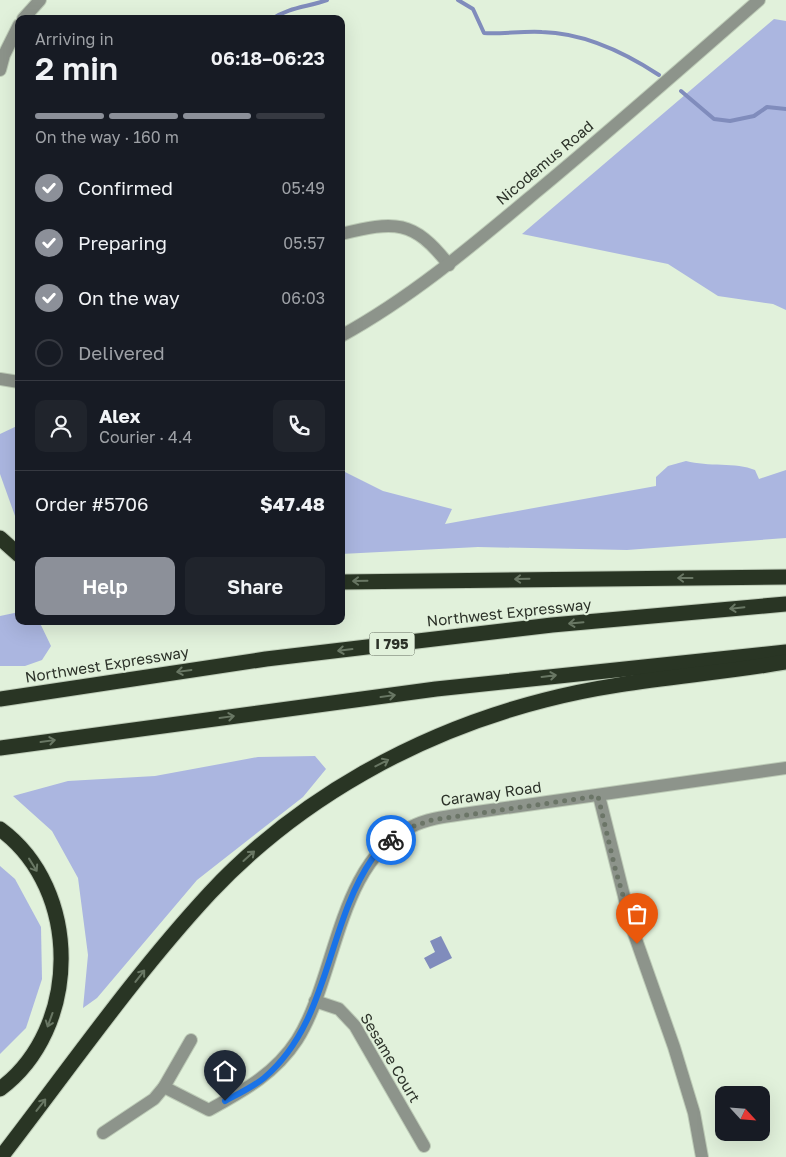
<!DOCTYPE html>
<html lang="en">
<head>
<meta charset="utf-8">
<style>
  :root { --surface:#171b24; --page:#20242c; --text:#f1f3f6; --muted:#9ea1a6; --line:#363941; --accent:#8c9099 }
  body { margin:0; font-family:"Golos Text",sans-serif; background:var(--page); color:var(--text); height:100vh; display:flex; flex-direction:column; font-size:19px; white-space:nowrap }
  * { box-sizing:border-box; margin:0 }
  p { font-size:16px; color:var(--muted) }
  .icon { flex:none; width:28px; height:28px; fill:none; stroke:currentColor; stroke-width:2; stroke-linecap:round; stroke-linejoin:round }
  .map { position:relative; flex:1; overflow:hidden }
  .panel { position:absolute; left:15px; top:15px; width:330px; height:610px; display:flex; flex-direction:column; background:var(--surface); border-radius:10px; box-shadow:0 5px 20px #0002 }
  .panel>* { flex:none }
  .needle { width:32px; rotate:116deg }
  .buttons { position:absolute; left:715px; top:1086px; display:grid; gap:10px }
  .buttons a { display:grid; place-items:center; width:55px; height:55px; border-radius:10px; background:var(--surface); box-shadow:0 5px 20px #0002; font-size:25px }
  .pin { position:absolute; display:grid; place-items:center; width:42px; height:42px; color:#fff; margin:-51px -21px; border-radius:50% 50% 50% 0; rotate:-45deg; box-shadow:0 0 5px #0007 }
  .pin .icon { rotate:45deg }
  .courier { position:absolute; display:grid; place-items:center; width:50px; height:50px; margin:-25px; border:4px solid #1a73e8; border-radius:50%; background:#fff; color:#222; box-shadow:0 1px 6px #0007 }
  .headline em { font-style:normal; font-weight:600 }
  .headline div { display:flex; flex-direction:column-reverse }
  .headline { display:flex; align-items:center; justify-content:space-between; height:85px; padding:0 20px }
  h1 { font-size:32px; font-weight:600; line-height:38px }
  .bar { display:grid; grid-template-columns:repeat(4,1fr); gap:8px 5px; align-content:center; height:60px; padding:0 20px }
  .bar i { height:6px; border-radius:4px; background:var(--line) }
  .bar .current { background:var(--accent) }
  .bar p { grid-column:span 4 }
  .line { display:flex; align-items:center; gap:12px; padding:0 20px; border-top:1px solid var(--line) }
  .line div { flex:1 }
  .round { display:grid; place-items:center; flex:none; width:52px; height:52px; border-radius:10px; background:var(--page) }
  ol { padding:0 20px; list-style:none }
  li { display:flex; align-items:center; gap:15px; height:55px }
  li p { margin-inline-start:auto }
  li .icon { padding:5px; border-radius:50%; background:var(--accent); color:#fff; stroke-width:4 }
  li:last-child { color:var(--muted) }
  li i { width:28px; height:28px; border:2px solid var(--line); border-radius:50% }
  .button { display:flex; gap:10px; margin-top:auto; padding:10px 20px }
  .button a { flex:1; height:58px; border-radius:10px; background:var(--accent); color:#fff; font-size:20px; font-weight:600; line-height:58px; text-align:center }
  .button a+a { background:var(--page); color:var(--text) }
  .map>svg:first-child { display:block }
  .green { fill:#abb6e0 }
  .water { fill:#808cbc }
  .lines { fill:none; stroke-linecap:round; stroke-linejoin:round }
  .stream { stroke:#808cbc; stroke-width:4 }
  .minor-casing { stroke:#bdcbb7; stroke-width:14 }
  .highway-casing { stroke:#bdcbb7; stroke-width:17 }
  .minor { stroke:#8d948b; stroke-width:12 }
  .highway { stroke:#293524; stroke-width:15 }
  .oneway { stroke:#697764 }
  .done { stroke:#6b7567; stroke-width:5; stroke-dasharray:0 9 }
  .route { stroke:#1a73e8; stroke-width:6 }
  .labels { text-anchor:middle; stroke-width:4; stroke-linejoin:round; paint-order:stroke }
  .shield { fill:#e1f1db; stroke:#626b5e; stroke-width:1 }
  .shield-label { font-size:14px; font-weight:bold; fill:#2c3229 }
  .street-label { font-size:15px; fill:#2c3229; stroke:#e1f1db }
</style>
</head>
<body>
<div class="map">
<svg width="786" height="1157" viewBox="0 0 786 1157">
  <rect width="100%" height="100%" fill="#e1f1db"/>
  <g class="green">
    <polygon points="774,19 786,21 786,310 773,304 718,296 668,264 522,234"/>
    <polygon points="19,425 19,527 0,474 0,434"/>
    <path d="M686,461C708,467 736,462 755,470L759,479L786,470V538L627,550L478,547L341,554V470L383,491L452,509L445,524L656,486V477L668,466Z"/>
    <polygon points="19,612 19,621 39,621 51,646 42,660 25,666 0,666 0,616"/>
    <polygon points="315,756 326,769 303,797 197,880 97,998 83,1008 88,955 78,878 52,831 13,796 68,781 155,776 258,757"/>
    <polygon points="0,866 15,879 41,927 42,979 26,1028 0,1054"/>
  </g>
  <polygon class="water" points="441,936 452,958 430,969 424,958 435,952 430,941"/>
  <g class="lines">
    <g class="stream">
      <path d="M458,0L473,9L484,33C503,34 522,31 542,32C584,33 624,52 659,75"/>
      <polyline points="47,19 53,17 59,19"/>
      <path d="M272,19C289,7 308,7 327,0"/>
      <polyline points="681,91 714,119 730,121 754,116 767,107 786,109"/>
    </g>
    <defs>
      <g id="minor">
        <polyline points="23,19 40,0"/>
        <polyline points="0,70 4,55 19,25"/>
        <path d="M341,234C395,221 413,219 449,265"/>
        <path d="M341,336C412,297 473,245 535,193C611,130 685,65 759,0"/>
        <polyline points="0,379 19,382"/>
        <polyline points="599,796 632,928 674,1047 694,1113 702,1157"/>
        <polyline points="315,1001 339,1009 355,1026 424,1146"/>
        <path d="M164,1087L209,1110C243,1091 275,1074 297,1040C337,977 337,863 411,827C428,818 450,816 470,813L786,768"/>
        <polyline points="103,1133 154,1099 164,1087 191,1040"/>
      </g>
      <g id="highway">
        <polyline points="0,538 19,555"/>
        <polyline points="341,582 786,577"/>
        <polyline points="0,699 266,659 552,625 786,604"/>
        <polyline points="0,748 436,689 786,652"/>
        <path d="M0,829C82,889 81,1029 0,1089"/>
        <path d="M1,1157C69,1069 134,975 210,893C299,798 419,732 545,700C624,679 706,676 786,662"/>
      </g>
    </defs>
    <use href="#minor" class="minor-casing"/>
    <use href="#highway" class="highway-casing"/>
    <use href="#minor" class="minor"/>
    <use href="#highway" class="highway"/>
  </g>
  <defs><path id="oneway-shaft" d="M-6 0H5M1.5-3L5.5 0L1.5 3" fill="none" stroke-width="1.6" stroke-linecap="round" stroke-linejoin="round" transform="scale(1.25)"/></defs>
  <g class="oneway">
    <use href="#oneway-shaft" transform="translate(685 578) rotate(180)"/>
    <use href="#oneway-shaft" transform="translate(522 579) rotate(179)"/>
    <use href="#oneway-shaft" transform="translate(360 581) rotate(179)"/>
    <use href="#oneway-shaft" transform="translate(737 608) rotate(174)"/>
    <use href="#oneway-shaft" transform="translate(576 623) rotate(175)"/>
    <use href="#oneway-shaft" transform="translate(345 650) rotate(173)"/>
    <use href="#oneway-shaft" transform="translate(184 671) rotate(172)"/>
    <use href="#oneway-shaft" transform="translate(549 676) rotate(-7)"/>
    <use href="#oneway-shaft" transform="translate(388 696) rotate(-8)"/>
    <use href="#oneway-shaft" transform="translate(227 717) rotate(-8)"/>
    <use href="#oneway-shaft" transform="translate(48 741) rotate(-8)"/>
    <use href="#oneway-shaft" transform="translate(382 763) rotate(-27)"/>
    <use href="#oneway-shaft" transform="translate(249 856) rotate(-42)"/>
    <use href="#oneway-shaft" transform="translate(33 865) rotate(58)"/>
    <use href="#oneway-shaft" transform="translate(140 976) rotate(-52)"/>
    <use href="#oneway-shaft" transform="translate(50 1020) rotate(110)"/>
    <use href="#oneway-shaft" transform="translate(41 1105) rotate(-52)"/>
  </g>
  <g class="lines">
    <polyline class="done" points="391,840 411,827 432,820 598,796 615,868 637,944"/>
    <path class="route" d="M225,1101C238,1094 253,1087 264,1078C330,1022 326,926 372,859C377,852 385,846 391,840"/>
  </g>
  <g class="labels">
    <rect class="shield" x="369.5" y="632.5" width="45" height="23" rx="4"/>
    <g class="shield-label">
      <text x="392" y="649">I 795</text>
    </g>
    <g class="street-label">
      <text transform="translate(545 163) rotate(-40)" y="5">Nicodemus Road</text>
      <text transform="translate(509 613) rotate(-6)" y="5">Northwest Expressway</text>
      <text transform="translate(107 665) rotate(-9)" y="5">Northwest Expressway</text>
      <text transform="translate(491 794) rotate(-8)" y="5">Caraway Road</text>
      <text transform="translate(390 1058) rotate(59)" y="5">Sesame Court</text>
    </g>
  </g>
</svg>
<div class="buttons">
<a><svg class="needle" viewBox="-14 -14 28 28"><path d="M0-13l5 13h-10z" fill="#e53935"/><path d="M0 13l5-13h-10z" fill="#9ea1a6"/></svg></a>
</div>
<div class="pin" style="left:637px;top:944px;background:#ea580c"><svg class="icon" aria-label="bag" viewBox="0 0 24 24"><path d="M5 8h14l-1 12H6zM9 8a3 3 0 0 1 6 0"/></svg></div>
<div class="pin" style="left:225px;top:1101px;background:#1f2937"><svg class="icon" aria-label="home" viewBox="0 0 24 24"><path d="M3 11l9-7 9 7M6 9v11h12V9"/></svg></div>
<div class="courier" style="left:391px;top:840px"><svg class="icon" aria-label="bike" viewBox="0 0 24 24"><circle cx="6" cy="16" r="4"/><circle cx="18" cy="16" r="4"/><path d="M6 16l4-8h5l3 8M10 8l3 8H6M13 5h3"/></svg></div>
<section class="panel">
<div class="headline"><div><h1>2 min</h1><p>Arriving in</p></div><em>06:18–06:23</em></div>
<div class="bar"><i class="current"></i><i class="current"></i><i class="current"></i><i></i><p>On the way · 160 m</p></div>
<ol>
<li><svg class="icon" aria-label="check" viewBox="0 0 24 24"><path d="M5 12l5 5 9-10"/></svg>Confirmed<p>05:49</p></li>
<li><svg class="icon" aria-label="check" viewBox="0 0 24 24"><path d="M5 12l5 5 9-10"/></svg>Preparing<p>05:57</p></li>
<li><svg class="icon" aria-label="check" viewBox="0 0 24 24"><path d="M5 12l5 5 9-10"/></svg>On the way<p>06:03</p></li>
<li><i></i>Delivered</li>
</ol>
<div class="line" style="height:90px"><a class="round"><svg class="icon" aria-label="person" viewBox="0 0 24 24"><circle cx="12" cy="8" r="4"/><path d="M4 21q1-7 8-7t8 7"/></svg></a><div><b>Alex</b><p>Courier · 4.4</p></div><a class="round"><svg class="icon" aria-label="phone" viewBox="0 0 24 24"><path d="M5 4h4l2 5-3 2q2 4 5 5l2-3 5 2v4C11 20 4 13 5 4z"/></svg></a></div>
<div class="line" style="height:65px"><div>Order #5706</div><b>$47.48</b></div>
<div class="button"><a>Help</a><a>Share</a></div>
</section>
</div>
</body>
</html>
